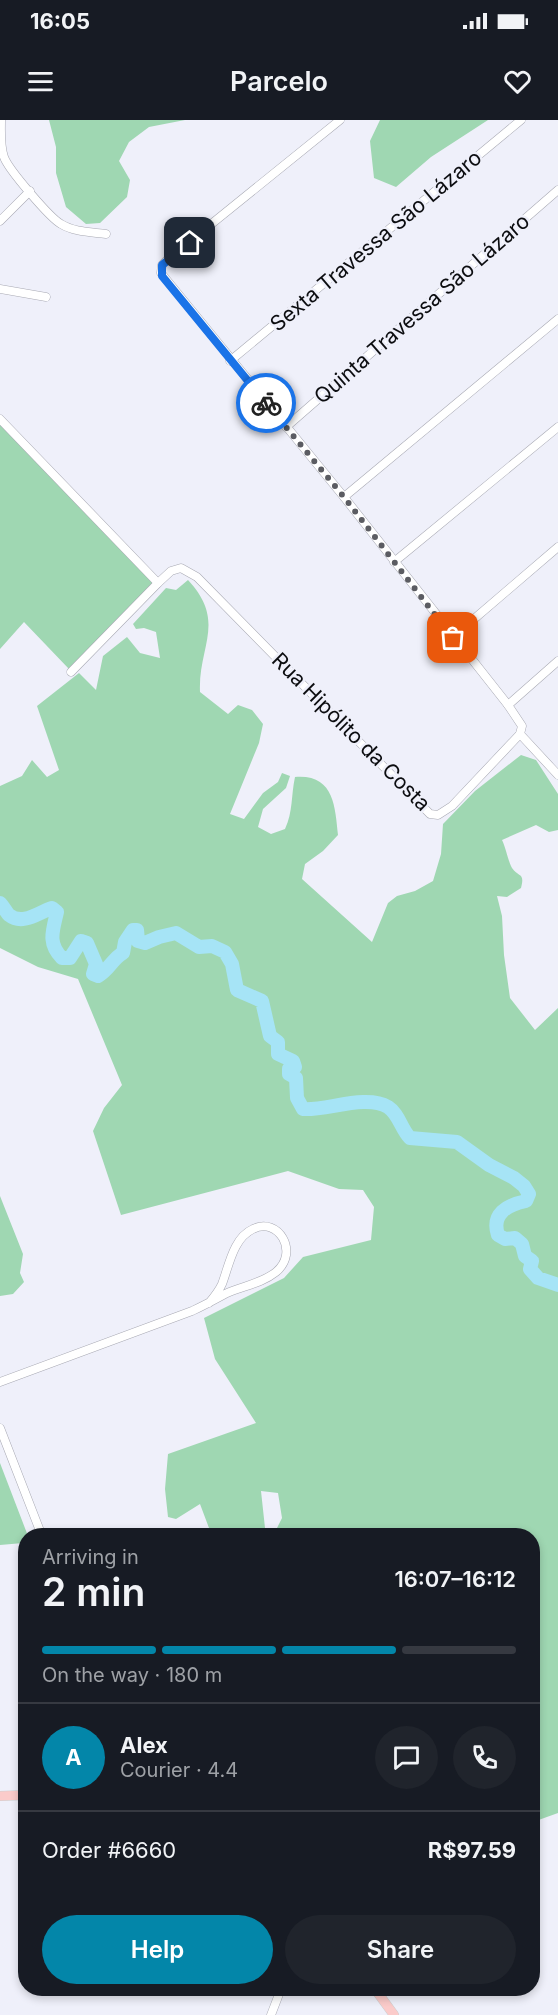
<!DOCTYPE html>
<html lang="en">
<head>
<meta charset="utf-8">
<style>
  :root { --surface:#171b24; --page:#20242c; --text:#f1f3f6; --muted:#9ea1a6; --line:#363941; --accent:#0386a9 }
  body { margin:0; font-family:Inter,sans-serif; background:var(--page); color:var(--text); height:100vh; display:flex; flex-direction:column; font-size:22px; white-space:nowrap }
  * { box-sizing:border-box; margin:0 }
  p { font-size:20px; color:var(--muted) }
  .icon { flex:none; width:33px; height:33px; fill:none; stroke:currentColor; stroke-width:2; stroke-linecap:round; stroke-linejoin:round }
  .map { position:relative; flex:1; overflow:hidden }
  .drawer { position:absolute; left:18px; top:1408px; width:522px; height:468px; display:flex; flex-direction:column; background:var(--surface); border-radius:24px; box-shadow:0 3px 9px #0003 }
  .drawer>* { flex:none }
  .pin { position:absolute; display:grid; place-items:center; width:51px; height:51px; color:#fff; margin:-26px; border-radius:12px; box-shadow:0 3px 9px #0006 }
  .courier { position:absolute; display:grid; place-items:center; width:60px; height:60px; margin:-30px; border:4px solid #1a73e8; border-radius:50%; background:#fff; color:#222; box-shadow:0 2px 8px #0007 }
  .head em { font-style:normal; font-weight:600 }
  .head div { display:flex; flex-direction:column-reverse }
  .head { display:flex; align-items:center; justify-content:space-between; height:102px; padding:0 24px }
  h1 { font-size:39px; font-weight:600; line-height:45px }
  .bar { display:grid; grid-template-columns:repeat(4,1fr); gap:9px 6px; align-content:center; height:72px; padding:0 24px }
  .bar i { height:8px; border-radius:4px; background:var(--line) }
  .bar .selected { background:var(--accent) }
  .bar p { grid-column:span 4 }
  .line { display:flex; align-items:center; gap:15px; padding:0 24px; border-top:2px solid var(--line) }
  .line div { flex:1 }
  .round { display:grid; place-items:center; flex:none; width:63px; height:63px; border-radius:32px; background:var(--page) }
  .cta { display:flex; gap:12px; margin-top:auto; padding:12px 24px }
  .cta a { flex:1; height:69px; border-radius:36px; background:var(--accent); color:#fff; font-size:24px; font-weight:600; line-height:69px; text-align:center }
  .cta a+a { background:var(--page); color:var(--text) }
  .status { display:flex; justify-content:space-between; align-items:center; height:42px; padding:0 30px; background:var(--surface); direction:ltr }
  .status svg { height:16px; fill:currentColor }
  header { display:flex; justify-content:space-between; align-items:center; height:78px; padding:0 24px; background:var(--surface); font-size:27px; font-weight:600 }
  .map>svg:first-child { display:block }
  .green { fill:#9fd7b2 }
  .lines { fill:none; stroke-linecap:round; stroke-linejoin:round }
  .stream { stroke:#a6e4f6; stroke-width:2 }
  .river { stroke:#a6e4f6; stroke-width:14 }
  .minor-casing { stroke:#a8a9b3; stroke-width:9 }
  .major-casing { stroke:#cecfcf; stroke-width:10 }
  .minor { stroke:#fff; stroke-width:8 }
  .major { stroke:#fbcbca; stroke-width:9 }
  .done { stroke:#5b5c62; stroke-width:6; stroke-dasharray:0 10.8 }
  .route { stroke:#1a73e8; stroke-width:8 }
  .labels { text-anchor:middle; stroke-width:5; stroke-linejoin:round; paint-order:stroke }
  .street-label { font-size:21px; fill:#0c0d10; stroke:#eff0fa }
</style>
</head>
<body>
<div class="status"><b>16:05</b><svg viewBox="0 0 49 12"><path d="M0 12V9h3v3zM5 12V6h3v6zM10 12V3h3v9zM15 12V0h3v12zM26 1h20v11H26zM47 4h2v5h-2z"/></svg></div>
<header><svg class="icon" aria-label="menu" viewBox="0 0 24 24"><path d="M4 6h16M4 12h16M4 18h16"/></svg>Parcelo<svg class="icon" aria-label="heart" viewBox="0 0 24 24"><path d="M12 20l-8-8c-3-5 5-10 8-4 3-6 11-1 8 4z"/></svg></header>
<div class="map">
<svg width="558" height="1895" viewBox="0 0 558 1895">
  <rect width="100%" height="100%" fill="#eff0fa"/>
  <g class="green">
    <polygon points="49,0 185,0 149,7 129,22 119,41 130,60 127,77 100,103 86,104 66,87 56,53 56,27"/>
    <polygon points="380,0 488,0 431,37 396,67 374,58 370,21"/>
    <polygon points="0,304 154,464 69,549 24,502 0,529"/>
    <path d="M188,460C227,502 198,526 200,572L228,594L238,585L252,590L263,604L259,623L230,694L244,699L263,673L278,662L282,653L290,656L286,668L263,689L258,707L271,714L285,709C293,692 291,675 295,657C334,654 335,686 338,715L323,731L305,744L302,759L372,822L388,783L397,776L415,771L433,761L441,734L443,704L475,671L521,635L536,640L558,674V710L549,712L536,705L502,720C506,728 508,741 512,748C519,758 525,752 521,768L507,777L497,776L502,796L504,835L510,878L535,910L558,888V1693L533,1702L532,1416H273L282,1398L278,1373L261,1371L265,1408L250,1416H212L200,1384L176,1399L168,1397L165,1369L168,1334L256,1303L215,1239L204,1198L284,1158L303,1137L371,1120L374,1087L363,1070L339,1069L288,1051L121,1095L93,1011L104,988L122,965L78,859L38,847L0,828V666L22,656L32,640L47,657L59,650L37,586L79,553L96,570L103,536L127,517L140,533L160,538L156,512L144,508L136,509L133,504L166,468L176,470Z"/>
    <polygon points="0,1076 23,1134 20,1153 24,1162 13,1174 0,1176"/>
    <polygon points="0,1343 28,1416 26,1416 25,1454 22,1448 23,1423 0,1425"/>
  </g>
  <g class="lines">
    <polyline class="stream" points="0,793 6,790"/>
    <path class="river" d="M0,783C4,787 6,792 9,795C23,806 39,792 52,788L57,792C53,810 47,823 62,838H70L81,821L87,823L96,844L93,854L98,856C109,850 113,838 123,833L125,822L133,810H137L138,821L145,823L159,817L176,813L199,827L212,826L225,832L232,844L237,870L262,881L270,916L278,922V934L293,941L295,947L289,949V954L296,958L297,978L303,989C326,991 366,974 388,987C399,994 401,1009 410,1018L457,1022L489,1045L514,1058L524,1066L529,1074L526,1081C507,1085 491,1094 498,1115L505,1119L515,1118L522,1124L525,1136L532,1141L530,1149L538,1158L558,1165"/>
    <defs>
      <g id="minor">
        <path d="M1,0C1,12 0,26 4,37C8,49 50,98 61,104C74,112 91,112 106,114"/>
        <polyline points="340,0 168,139 162,145 161,153 344,377 508,585 522,606 520,614 558,655"/>
        <polyline points="0,101 30,71"/>
        <polyline points="0,169 46,177"/>
        <polyline points="230,241 521,0"/>
        <polyline points="0,299 158,463"/>
        <polyline points="286,307 558,70"/>
        <polyline points="344,377 558,199"/>
        <polyline points="394,442 558,307"/>
        <polyline points="453,517 558,427"/>
        <polyline points="71,552 158,463 171,451 181,448 197,457 430,694 438,695 452,686 520,614"/>
        <polyline points="508,585 558,541"/>
        <path d="M0,1262L192,1191C203,1186 214,1180 225,1174C242,1166 261,1164 276,1152C300,1132 278,1096 253,1109C233,1118 229,1146 222,1164C219,1171 214,1177 209,1183"/>
        <polyline points="0,1308 42,1416"/>
        <polyline points="271,1895 281,1869"/>
      </g>
      <g id="major">
        <polyline points="0,1676 26,1675"/>
        <polyline points="375,1869 394,1895"/>
      </g>
    </defs>
    <use href="#minor" class="minor-casing"/>
    <use href="#major" class="major-casing"/>
    <use href="#minor" class="minor"/>
    <use href="#major" class="major"/>
  </g>
  <g class="lines">
    <polyline class="done" points="266,283 344,377 453,518"/>
    <polyline class="route" points="190,123 162,145 162,156 266,283"/>
  </g>
  <g class="labels">
    <g class="street-label">
      <text transform="translate(376 121) rotate(-40)" y="7">Sexta Travessa São Lázaro</text>
      <text transform="translate(422 189) rotate(-41)" y="7">Quinta Travessa São Lázaro</text>
      <text transform="translate(351 612) rotate(45)" y="7">Rua Hipólito da Costa</text>
    </g>
  </g>
</svg>
<div class="pin" style="left:453px;top:518px;background:#ea580c"><svg class="icon" aria-label="bag" viewBox="0 0 24 24"><path d="M5 8h14l-1 12H6zM9 8a3 3 0 0 1 6 0"/></svg></div>
<div class="pin" style="left:190px;top:123px;background:#1f2937"><svg class="icon" aria-label="home" viewBox="0 0 24 24"><path d="M3 11l9-7 9 7M6 9v11h12V9"/></svg></div>
<div class="courier" style="left:266px;top:283px"><svg class="icon" aria-label="bike" viewBox="0 0 24 24"><circle cx="6" cy="16" r="4"/><circle cx="18" cy="16" r="4"/><path d="M6 16l4-8h5l3 8M10 8l3 8H6M13 5h3"/></svg></div>
<section class="drawer">
<div class="head"><div><h1>2 min</h1><p>Arriving in</p></div><em>16:07–16:12</em></div>
<div class="bar"><i class="selected"></i><i class="selected"></i><i class="selected"></i><i></i><p>On the way · 180 m</p></div>
<div class="line" style="height:108px"><b class="round" style="background:var(--accent);color:#fff">A</b><div><b>Alex</b><p>Courier · 4.4</p></div><a class="round"><svg class="icon" aria-label="chat" viewBox="0 0 24 24"><path d="M4 5h16v11H9l-5 4z"/></svg></a><a class="round"><svg class="icon" aria-label="phone" viewBox="0 0 24 24"><path d="M5 4h4l2 5-3 2q2 4 5 5l2-3 5 2v4C11 20 4 13 5 4z"/></svg></a></div>
<div class="line" style="height:78px"><div>Order #6660</div><b>R$97.59</b></div>
<div class="cta"><a>Help</a><a>Share</a></div>
</section>
</div>
</body>
</html>
